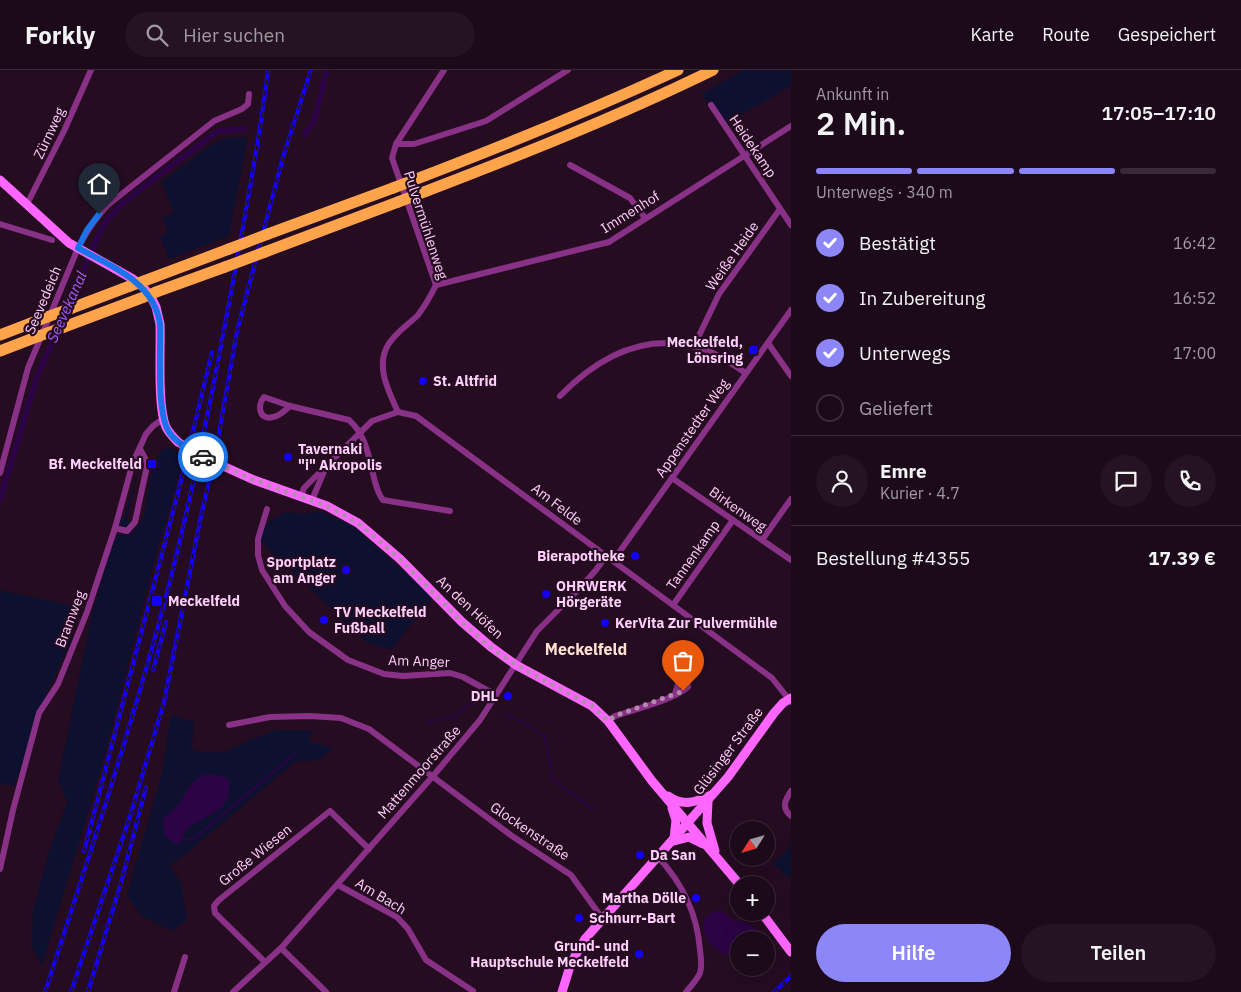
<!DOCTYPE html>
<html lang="de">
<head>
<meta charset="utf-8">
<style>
  :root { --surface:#1c0919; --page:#251222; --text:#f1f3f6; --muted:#a09aa2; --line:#3a2a38; --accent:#8d86f8 }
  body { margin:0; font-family:"IBM Plex Sans",sans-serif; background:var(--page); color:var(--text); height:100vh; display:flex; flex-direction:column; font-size:19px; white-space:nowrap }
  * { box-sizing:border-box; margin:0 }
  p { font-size:16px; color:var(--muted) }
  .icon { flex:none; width:28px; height:28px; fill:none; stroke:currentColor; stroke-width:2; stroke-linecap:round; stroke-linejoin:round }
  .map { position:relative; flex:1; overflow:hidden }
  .panel { display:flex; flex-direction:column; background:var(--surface); width:450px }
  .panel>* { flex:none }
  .needle { width:32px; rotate:233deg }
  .controls { position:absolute; left:730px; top:751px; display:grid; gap:10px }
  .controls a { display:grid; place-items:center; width:45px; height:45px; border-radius:50%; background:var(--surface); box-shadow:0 5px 20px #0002,0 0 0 1px var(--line); font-size:25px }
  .pin { position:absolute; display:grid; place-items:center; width:42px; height:42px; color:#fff; margin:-51px -21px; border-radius:50% 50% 50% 0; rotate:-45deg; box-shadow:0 0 5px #0007 }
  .pin .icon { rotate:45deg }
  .courier { position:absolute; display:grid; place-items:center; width:50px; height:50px; margin:-25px; border:4px solid #1a73e8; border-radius:50%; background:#fff; color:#222; box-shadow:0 1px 6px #0007 }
  .head em { font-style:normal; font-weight:600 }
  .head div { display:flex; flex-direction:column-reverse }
  .head { display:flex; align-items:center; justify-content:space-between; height:85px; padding:0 25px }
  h1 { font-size:32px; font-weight:600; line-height:38px }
  .bar { display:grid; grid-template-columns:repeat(4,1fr); gap:8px 5px; align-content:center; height:60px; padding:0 25px }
  .bar i { height:6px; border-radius:4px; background:var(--line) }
  .bar .active { background:var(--accent) }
  .bar p { grid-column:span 4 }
  .line { display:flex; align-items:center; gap:12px; padding:0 25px; border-top:1px solid var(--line) }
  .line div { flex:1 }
  .round { display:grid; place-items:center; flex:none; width:52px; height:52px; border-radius:26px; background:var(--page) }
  ol { padding:0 25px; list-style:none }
  li { display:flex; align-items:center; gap:15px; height:55px }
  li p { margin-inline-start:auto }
  li .icon { padding:5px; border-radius:50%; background:var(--accent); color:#fff; stroke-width:4 }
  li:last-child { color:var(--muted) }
  li i { width:28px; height:28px; border:2px solid var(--line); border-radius:50% }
  .button { display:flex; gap:10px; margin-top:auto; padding:10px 25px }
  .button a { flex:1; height:58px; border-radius:30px; background:var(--accent); color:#fff; font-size:20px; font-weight:600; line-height:58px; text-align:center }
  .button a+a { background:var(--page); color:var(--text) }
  header { display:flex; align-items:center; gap:30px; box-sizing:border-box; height:70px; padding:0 25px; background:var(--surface); border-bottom:1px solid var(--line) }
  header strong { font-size:24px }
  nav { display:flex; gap:28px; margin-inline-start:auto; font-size:18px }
  .search { width:350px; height:45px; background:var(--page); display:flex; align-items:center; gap:12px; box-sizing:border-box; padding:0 18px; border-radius:28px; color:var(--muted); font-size:19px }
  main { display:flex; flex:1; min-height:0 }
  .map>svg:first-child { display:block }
  .green { fill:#0e102f }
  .water { fill:#2c0445 }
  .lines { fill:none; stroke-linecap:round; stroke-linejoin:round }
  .stream { stroke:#2c0445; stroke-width:2 }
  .canal { stroke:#2c0445; stroke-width:6 }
  .street { stroke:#893187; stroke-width:6 }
  .secondary { stroke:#f6f; stroke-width:9 }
  .highway { stroke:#ffa44a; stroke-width:11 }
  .rail-casing { stroke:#1300fa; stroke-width:4 }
  .rail { stroke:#250c21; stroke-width:2; stroke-dasharray:5.5; stroke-linecap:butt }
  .secondary-bridge { stroke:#f6f; stroke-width:9 }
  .highway-bridge { stroke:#ffa44a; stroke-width:11 }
  .done { stroke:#b38baf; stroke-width:5; stroke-dasharray:0 9 }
  .route { stroke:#1a73e8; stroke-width:6 }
  .poi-dot { fill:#1300fa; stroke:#250c21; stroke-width:2 }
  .labels { text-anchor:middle; stroke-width:4.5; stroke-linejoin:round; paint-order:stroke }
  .street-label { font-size:14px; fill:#ffcffb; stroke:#250c21 }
  .poi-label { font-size:14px; font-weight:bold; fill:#ffcffb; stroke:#250c21; text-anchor:start }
  .water-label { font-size:15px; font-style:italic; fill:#a45dff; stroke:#250c21 }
  .quarter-label { font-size:16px; font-weight:bold; fill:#ffe1d1; stroke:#250c21 }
</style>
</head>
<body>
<header>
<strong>Forkly</strong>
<div class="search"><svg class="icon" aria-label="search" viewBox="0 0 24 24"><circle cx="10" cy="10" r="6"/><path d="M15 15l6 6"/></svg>Hier suchen</div>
<nav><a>Karte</a><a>Route</a><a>Gespeichert</a></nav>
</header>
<main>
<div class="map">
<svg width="791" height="922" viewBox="0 0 791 922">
  <rect width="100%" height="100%" fill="#250c21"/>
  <g class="green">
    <polygon points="744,0 791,0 791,16 722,56 702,24"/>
    <polygon points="248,67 229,166 169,189 160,167 168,162 163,147 174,142 161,112 212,74 227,68"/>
    <path d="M166,378H172L184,386L153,496L102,696L42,896L32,878L33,839L49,781L67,732L58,710L92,543L113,472L117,465L130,464C135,460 140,454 143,448C149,431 148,386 166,378Z"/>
    <polygon points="136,405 137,405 127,451 131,452 126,457 122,457 119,454 120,448 124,449"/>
    <polygon points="319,441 353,456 433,527 391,580 366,572 260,471 264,456 271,450 285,442 305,444"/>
    <polygon points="0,520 77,537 71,572 47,622 14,716 0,714"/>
    <polygon points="171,645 194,652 192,679 201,682 224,682 242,673 276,660 312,660 308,671 332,678 320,690 295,692 181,788 169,795 181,813 187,850 172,861 141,846 127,825 162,703"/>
    <polygon points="791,772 791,804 788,808 772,793 782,786"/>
  </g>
  <g class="water">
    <polygon points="204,704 217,705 229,709 229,723 222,738 187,758 178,775 165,767 162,750 179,734 191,714"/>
    <path d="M720,839L732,849L748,854L757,860L765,870H739V887C720,889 698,868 704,848Z"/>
  </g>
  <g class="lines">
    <g class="stream">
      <polyline points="505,644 525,653 545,666 552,707 561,716 595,741"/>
      <polyline points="427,651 454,648 468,635 476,633"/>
      <polyline points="179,770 195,768 296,683"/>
    </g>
    <g class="canal">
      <polyline points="305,64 314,51 327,0"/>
      <polyline points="0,430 37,307 103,155 121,135 147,114 218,61 244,59"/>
    </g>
    <g class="street">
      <polyline points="711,35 791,155"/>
      <polyline points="396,74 414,74 486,51 568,0"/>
      <polyline points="570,95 630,128 645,148"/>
      <polyline points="27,134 64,61 91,0"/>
      <polyline points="0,154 52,170"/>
      <polyline points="436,215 609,172 791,56"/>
      <polyline points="768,273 791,306"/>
      <polyline points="694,276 719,224 780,139"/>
      <path d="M560,326C600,285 648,260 706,280C720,285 733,295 746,303"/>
      <path d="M290,336C285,340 280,346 273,347C259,351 257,335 264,327L290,336L349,350C366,365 369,387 374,408C376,416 378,424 383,430L450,441"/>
      <path d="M398,342C389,322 375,297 388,275C395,263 408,255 418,245C425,236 431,225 436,215L392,88L396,74L444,0"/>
      <path d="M0,403L28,298L78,178C87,161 95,148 109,134L214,51L242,39L248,34L249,24"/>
      <polyline points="672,408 791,490"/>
      <polyline points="301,426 304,418 311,411 372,351 398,342 416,346 772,608 791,632"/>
      <polyline points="312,430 325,399"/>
      <polyline points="267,439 258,469 258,485 262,500 285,536 309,562 348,590 384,604 403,606 450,603 463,607 496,625"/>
      <polyline points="115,458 127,461 135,452 147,396 146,390 140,379"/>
      <polyline points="762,470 791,429"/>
      <polyline points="613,491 791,240"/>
      <polyline points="673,535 733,450"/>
      <path d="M608,651L615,646C633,640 676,629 688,617L687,611L683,609L679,611L675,624"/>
      <polyline points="229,655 270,647 310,646 341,648 369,659 512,766 571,805 602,848"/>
      <path d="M791,721C785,730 781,738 791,746"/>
      <path d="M658,787C683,814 697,843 700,880C701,887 702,897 700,903C697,910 690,917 686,922"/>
      <polyline points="0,799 13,740 39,643 58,614 87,542 115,458 133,392 146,364 153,356 163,349"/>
      <polyline points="338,815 397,847 408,859 426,890 473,921"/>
      <polyline points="281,878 326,922"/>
      <polyline points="265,892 215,843 214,836 219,830 330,741 369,779"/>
      <polyline points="174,922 185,887"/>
      <polyline points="233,922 281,878 433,706 480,650 537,561 581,517 596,500 606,486"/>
    </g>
    <g class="secondary">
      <path d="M0,110L69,173L133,209L144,218L151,227L156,237L160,254C161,278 157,336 166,357C169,363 173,367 178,372"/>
      <polyline points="223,396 254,410 327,436 358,453 400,489 462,552 491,577 516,595 592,636 608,651 652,711 740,815"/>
      <path d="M668,726C683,737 696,732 711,725"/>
      <polyline points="708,731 707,753 715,781"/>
      <polyline points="672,738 676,750 674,769"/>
      <polyline points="674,771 689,767 703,774"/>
      <polyline points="761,842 791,882"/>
      <polyline points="562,922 571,893 585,869 728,707 774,643 783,633 791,628"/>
    </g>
    <g class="highway">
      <path d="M406,113C498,78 589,41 678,0"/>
      <path d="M411,127C513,88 615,48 713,0"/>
      <polyline points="268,164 393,118"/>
      <polyline points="265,182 398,132"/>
      <polyline points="144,211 229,179"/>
      <polyline points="156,222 225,197"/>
      <polyline points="72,238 130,216"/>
      <polyline points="64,257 144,227"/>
      <polyline points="0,265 47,247"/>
      <polyline points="0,281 39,266"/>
    </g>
    <defs>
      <g id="rail">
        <polyline points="153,600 166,552"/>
        <polyline points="84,781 181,411 212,282"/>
        <path d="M45,922C87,793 129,665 164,534C197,408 221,279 244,151C253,101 262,51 268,0"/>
        <polyline points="71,922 131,743 164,632 201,446 215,386 237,261 283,87 311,0"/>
        <polyline points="88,922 122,809 146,717"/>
        <polyline points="774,922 791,906"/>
      </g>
    </defs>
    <use href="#rail" class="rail-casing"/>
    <use href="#rail" class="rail"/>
    <polyline class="secondary-bridge" points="178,372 191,380 223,396"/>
    <g class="highway-bridge">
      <polyline points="393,118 406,113"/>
      <polyline points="398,132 411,127"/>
      <polyline points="229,179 268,164"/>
      <polyline points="225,197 265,182"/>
      <polyline points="130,216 144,211"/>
      <polyline points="144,227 156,222"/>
      <polyline points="47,247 72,238"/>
      <polyline points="39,266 64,257"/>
    </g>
  </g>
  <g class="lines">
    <polyline class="done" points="203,387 254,410 327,436 358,453 400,489 462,552 490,577 516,595 592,636 608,651 615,646 683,621"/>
    <path class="route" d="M99,144L87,160L78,178C111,196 154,212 160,254C161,279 156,342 169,362C177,374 191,380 203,387"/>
  </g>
  <g class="poi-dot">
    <rect x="748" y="275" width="10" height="10" rx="2.5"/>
    <circle cx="423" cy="311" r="5"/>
    <circle cx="288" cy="387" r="5"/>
    <rect x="147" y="389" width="10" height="10" rx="2.5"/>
    <circle cx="635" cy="486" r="5"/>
    <circle cx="346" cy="500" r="5"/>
    <circle cx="546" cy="524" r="5"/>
    <rect x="151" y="525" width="12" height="12" rx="2.5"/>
    <circle cx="324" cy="550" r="5"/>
    <circle cx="605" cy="553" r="5"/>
    <circle cx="508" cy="626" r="5"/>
    <circle cx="640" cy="785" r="5"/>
    <circle cx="696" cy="828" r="5"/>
    <circle cx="579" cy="848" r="5"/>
    <circle cx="639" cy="884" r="5"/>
  </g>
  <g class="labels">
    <g class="street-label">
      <text transform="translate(49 63) rotate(-65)" y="5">Zürnweg</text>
      <text transform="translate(753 76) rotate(56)" y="5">Heidekamp</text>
      <text transform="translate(630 142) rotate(-32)" y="5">Immenhof</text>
      <text transform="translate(426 155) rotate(72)" y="5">Pulvermühlenweg</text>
      <text transform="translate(732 186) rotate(-55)" y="5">Weiße Heide</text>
      <text transform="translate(43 230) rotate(-67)" y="5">Seevedeich</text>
      <text transform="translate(692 358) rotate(-55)" y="5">Appenstedter Weg</text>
      <text transform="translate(557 434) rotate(37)" y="5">Am Felde</text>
      <text transform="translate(738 439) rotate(35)" y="5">Birkenweg</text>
      <text transform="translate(693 485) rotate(-55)" y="5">Tannenkamp</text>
      <text transform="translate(470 537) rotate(43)" y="5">An den Höfen</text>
      <text transform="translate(70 549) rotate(-69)" y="5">Bramweg</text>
      <text transform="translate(419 591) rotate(2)" y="5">Am Anger</text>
      <text transform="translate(728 681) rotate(-53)" y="5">Glüsinger Straße</text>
      <text transform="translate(419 702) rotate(-49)" y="5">Mattenmoorstraße</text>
      <text transform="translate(530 761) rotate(34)" y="5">Glockenstraße</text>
      <text transform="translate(255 785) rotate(-39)" y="5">Große Wiesen</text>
      <text transform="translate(381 826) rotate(31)" y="5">Am Bach</text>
    </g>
    <g class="poi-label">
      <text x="743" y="277" text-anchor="end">Meckelfeld,<tspan x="743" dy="16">Lönsring</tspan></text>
      <text x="433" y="316">St. Altfrid</text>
      <text x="298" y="384">Tavernaki<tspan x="298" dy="16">"i" Akropolis</tspan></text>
      <text x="142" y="399" text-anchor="end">Bf. Meckelfeld</text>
      <text x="625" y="491" text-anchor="end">Bierapotheke</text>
      <text x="336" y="497" text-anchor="end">Sportplatz<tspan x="336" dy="16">am Anger</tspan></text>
      <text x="556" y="521">OHRWERK<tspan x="556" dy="16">Hörgeräte</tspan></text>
      <text x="168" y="536">Meckelfeld</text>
      <text x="334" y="547">TV Meckelfeld<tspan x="334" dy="16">Fußball</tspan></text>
      <text x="615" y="558">KerVita Zur Pulvermühle</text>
      <text x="498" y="631" text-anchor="end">DHL</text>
      <text x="650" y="790">Da San</text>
      <text x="686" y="833" text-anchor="end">Martha Dölle</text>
      <text x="589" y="853">Schnurr-Bart</text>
      <text x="629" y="881" text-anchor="end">Grund- und<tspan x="629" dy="16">Hauptschule Meckelfeld</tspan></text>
    </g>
    <g class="water-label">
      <text transform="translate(67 237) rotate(-66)" y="5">Seevekanal</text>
    </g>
    <g class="quarter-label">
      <text x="586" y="585">Meckelfeld</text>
    </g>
  </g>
</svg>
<div class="controls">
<a><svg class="needle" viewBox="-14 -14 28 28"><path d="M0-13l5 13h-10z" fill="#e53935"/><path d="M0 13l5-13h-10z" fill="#a09aa2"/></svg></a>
<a>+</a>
<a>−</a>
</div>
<div class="pin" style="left:683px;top:621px;background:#ea580c"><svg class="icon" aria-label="bag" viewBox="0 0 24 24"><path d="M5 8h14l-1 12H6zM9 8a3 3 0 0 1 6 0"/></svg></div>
<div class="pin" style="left:99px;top:144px;background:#1f2937"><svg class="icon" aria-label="home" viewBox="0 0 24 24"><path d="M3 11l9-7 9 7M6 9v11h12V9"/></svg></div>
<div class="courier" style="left:203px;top:387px"><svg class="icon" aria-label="car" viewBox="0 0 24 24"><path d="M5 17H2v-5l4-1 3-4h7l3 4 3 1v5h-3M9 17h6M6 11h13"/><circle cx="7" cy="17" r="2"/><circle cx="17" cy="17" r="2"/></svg></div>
</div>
<section class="panel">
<div class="head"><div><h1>2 Min.</h1><p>Ankunft in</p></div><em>17:05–17:10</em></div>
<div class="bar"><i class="active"></i><i class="active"></i><i class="active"></i><i></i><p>Unterwegs · 340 m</p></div>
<ol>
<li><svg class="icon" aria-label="check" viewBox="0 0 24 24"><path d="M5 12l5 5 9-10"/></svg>Bestätigt<p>16:42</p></li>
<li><svg class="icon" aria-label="check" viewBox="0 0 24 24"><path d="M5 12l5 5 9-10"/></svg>In Zubereitung<p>16:52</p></li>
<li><svg class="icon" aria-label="check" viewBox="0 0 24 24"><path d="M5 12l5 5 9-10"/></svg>Unterwegs<p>17:00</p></li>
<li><i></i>Geliefert</li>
</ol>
<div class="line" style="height:90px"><a class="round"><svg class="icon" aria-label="person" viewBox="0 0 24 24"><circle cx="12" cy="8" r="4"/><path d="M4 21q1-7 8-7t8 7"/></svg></a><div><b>Emre</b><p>Kurier · 4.7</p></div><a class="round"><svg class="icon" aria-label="chat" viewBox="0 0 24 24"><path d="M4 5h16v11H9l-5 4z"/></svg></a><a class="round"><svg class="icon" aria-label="phone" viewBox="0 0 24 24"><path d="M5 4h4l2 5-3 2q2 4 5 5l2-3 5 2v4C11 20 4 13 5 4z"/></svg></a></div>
<div class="line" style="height:65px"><div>Bestellung #4355</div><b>17.39 €</b></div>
<div class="button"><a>Hilfe</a><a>Teilen</a></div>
</section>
</main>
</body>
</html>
